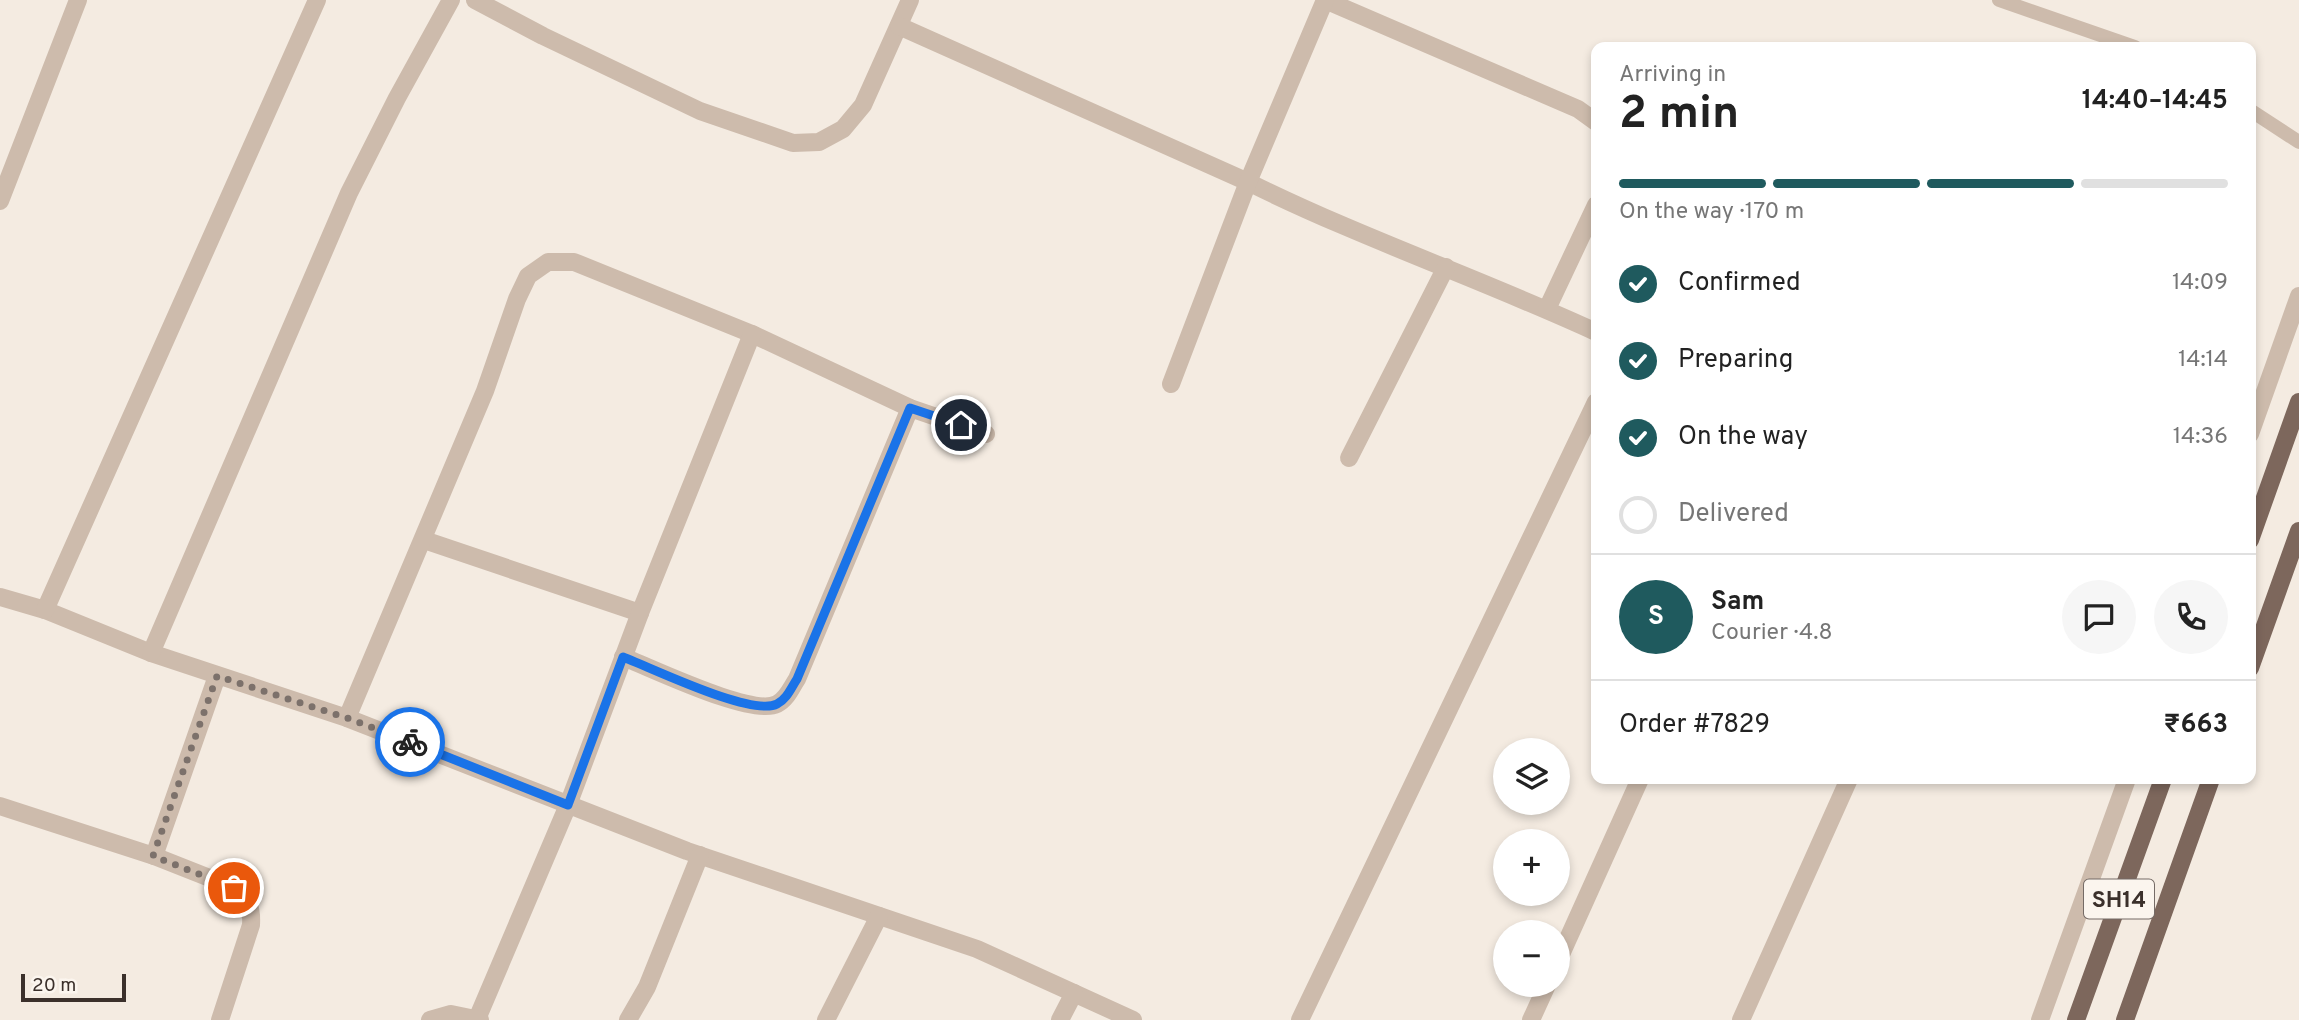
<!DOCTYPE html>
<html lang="en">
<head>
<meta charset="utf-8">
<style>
  :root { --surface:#fff; --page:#f6f6f6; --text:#222; --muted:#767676; --line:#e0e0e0; --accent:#1f5a5e }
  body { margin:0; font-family:Overpass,sans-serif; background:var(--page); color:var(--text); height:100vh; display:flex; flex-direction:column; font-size:26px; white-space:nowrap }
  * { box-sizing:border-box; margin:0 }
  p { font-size:23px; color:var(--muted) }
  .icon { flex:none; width:38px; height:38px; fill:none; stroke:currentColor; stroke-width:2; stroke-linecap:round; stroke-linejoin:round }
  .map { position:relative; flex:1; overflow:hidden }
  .details { position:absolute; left:1591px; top:42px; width:665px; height:742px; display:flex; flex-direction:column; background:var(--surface); border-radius:14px; box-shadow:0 4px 10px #0003 }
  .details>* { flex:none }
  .buttons { position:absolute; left:1493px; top:738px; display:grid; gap:14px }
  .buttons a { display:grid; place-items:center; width:77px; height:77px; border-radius:50%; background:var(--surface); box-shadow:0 4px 10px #0003; font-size:35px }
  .scale { position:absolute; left:21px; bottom:18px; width:105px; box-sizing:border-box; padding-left:7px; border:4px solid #3b302b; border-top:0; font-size:19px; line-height:24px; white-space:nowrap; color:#3b302b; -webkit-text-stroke:5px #fbf5ee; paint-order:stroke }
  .pin { position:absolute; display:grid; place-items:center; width:60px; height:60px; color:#fff; margin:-30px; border:4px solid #fff; border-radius:50%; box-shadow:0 2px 7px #0007 }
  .courier { position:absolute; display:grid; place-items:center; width:70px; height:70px; margin:-35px; border:5px solid #1a73e8; border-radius:50%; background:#fff; color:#222; box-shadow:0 2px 9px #0007 }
  .summary em { font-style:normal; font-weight:700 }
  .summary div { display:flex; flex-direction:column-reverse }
  .summary { display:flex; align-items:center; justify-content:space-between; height:119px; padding:0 28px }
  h1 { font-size:46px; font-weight:700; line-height:52px }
  .bar { display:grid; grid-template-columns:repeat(4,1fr); gap:10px 7px; align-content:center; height:84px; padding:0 28px }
  .bar i { height:9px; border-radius:5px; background:var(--line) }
  .bar .selected { background:var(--accent) }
  .bar p { grid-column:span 4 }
  .line { display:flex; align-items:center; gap:18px; padding:0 28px; border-top:2px solid var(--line) }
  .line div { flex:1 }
  .round { display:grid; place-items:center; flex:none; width:74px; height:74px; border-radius:37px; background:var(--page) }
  ol { padding:0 28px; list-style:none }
  li { display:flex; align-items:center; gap:21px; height:77px }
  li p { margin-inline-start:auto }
  li .icon { padding:7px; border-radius:50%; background:var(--accent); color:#fff; stroke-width:4 }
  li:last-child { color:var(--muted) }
  li i { width:38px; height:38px; border:4px solid var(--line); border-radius:50% }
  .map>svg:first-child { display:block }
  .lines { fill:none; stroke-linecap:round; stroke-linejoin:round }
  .lane { stroke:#cdbbac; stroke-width:14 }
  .street { stroke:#cdbbac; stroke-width:18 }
  .primary { stroke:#7d675c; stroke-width:18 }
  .done { stroke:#7c716b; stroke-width:7; stroke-dasharray:0 12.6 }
  .route { stroke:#1a73e8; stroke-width:9 }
  .labels { text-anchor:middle; stroke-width:6; stroke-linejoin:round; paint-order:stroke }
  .shield { fill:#fbf5ee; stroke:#756b66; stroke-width:2 }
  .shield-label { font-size:23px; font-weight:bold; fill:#3b302b }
</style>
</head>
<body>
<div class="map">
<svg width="2299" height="1020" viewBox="0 0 2299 1020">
  <rect width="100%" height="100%" fill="#f4ebe1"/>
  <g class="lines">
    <g class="lane">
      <polyline points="1999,0 2135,47"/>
      <polyline points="2250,110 2299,142"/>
    </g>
    <g class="street">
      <polyline points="475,0 543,36 700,111 793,143 819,142 843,129 863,105 910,0"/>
      <polyline points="1325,0 1578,109 1596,122"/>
      <path d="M899,26L1248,182C1361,238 1481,279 1596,332"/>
      <polyline points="0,201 78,0"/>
      <polyline points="1547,309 1596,205"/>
      <polyline points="1171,384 1248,182 1325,0"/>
      <polyline points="2250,434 2299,296"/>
      <polyline points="1349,458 1446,267"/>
      <polyline points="424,540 640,613"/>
      <polyline points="0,597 45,610 151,653 347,718 687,851 977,949 1133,1020"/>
      <polyline points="45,610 317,0"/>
      <polyline points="151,653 349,193 397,98 451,0"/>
      <path d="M623,657C652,668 752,717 777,704C787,699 791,688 797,679L910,408"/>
      <polyline points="347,718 485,391 517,299 528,276 548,262 574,262 752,334 910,408 986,434"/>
      <path d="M0,806L154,856L235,888C249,899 252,908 251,925L220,1020"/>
      <polyline points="154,856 217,676"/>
      <polyline points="1558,961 1640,779"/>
      <polyline points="477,1019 568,805 640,613 752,334"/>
      <polyline points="430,1020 451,1014 480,1020"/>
      <polyline points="628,1020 647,987 700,855"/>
      <polyline points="826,1020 879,916"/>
      <polyline points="1060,1020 1074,993"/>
      <polyline points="1300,1020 1596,402"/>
      <polyline points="1531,1020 1547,985"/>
      <polyline points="1741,1020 1849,779"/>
      <polyline points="2040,1020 2127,779"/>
    </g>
    <g class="primary">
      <polyline points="2250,540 2299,402"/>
      <polyline points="2250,668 2299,531"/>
      <polyline points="2076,1020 2163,779"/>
      <polyline points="2125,1020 2211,779"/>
    </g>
  </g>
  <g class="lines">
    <polyline class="done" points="234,888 153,856 217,676 347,718 410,742"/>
    <path class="route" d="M410,742L568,805L623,657C652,668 752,717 777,704C787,699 791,688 797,679L910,408L961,425"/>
  </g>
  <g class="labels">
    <rect class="shield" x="2084" y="879.5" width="70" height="39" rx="5"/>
    <g class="shield-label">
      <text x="2119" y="907">SH14</text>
    </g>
  </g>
</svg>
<div class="buttons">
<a><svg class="icon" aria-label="layers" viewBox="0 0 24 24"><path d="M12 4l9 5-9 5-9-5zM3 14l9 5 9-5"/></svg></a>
<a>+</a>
<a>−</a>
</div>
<div class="scale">20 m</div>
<div class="pin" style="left:234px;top:888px;background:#ea580c"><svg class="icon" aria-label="bag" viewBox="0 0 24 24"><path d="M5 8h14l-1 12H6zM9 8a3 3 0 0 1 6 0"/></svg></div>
<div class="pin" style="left:961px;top:425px;background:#1f2937"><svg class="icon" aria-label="home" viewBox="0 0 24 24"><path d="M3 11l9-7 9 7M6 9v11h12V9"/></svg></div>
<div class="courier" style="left:410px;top:742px"><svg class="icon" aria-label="bike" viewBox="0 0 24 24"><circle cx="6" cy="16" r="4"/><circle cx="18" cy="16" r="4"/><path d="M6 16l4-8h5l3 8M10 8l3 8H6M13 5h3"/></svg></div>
<section class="details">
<div class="summary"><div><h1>2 min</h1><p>Arriving in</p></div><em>14:40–14:45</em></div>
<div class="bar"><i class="selected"></i><i class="selected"></i><i class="selected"></i><i></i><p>On the way · 170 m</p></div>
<ol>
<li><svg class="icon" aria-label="check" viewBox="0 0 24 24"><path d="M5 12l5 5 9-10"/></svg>Confirmed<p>14:09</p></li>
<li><svg class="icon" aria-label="check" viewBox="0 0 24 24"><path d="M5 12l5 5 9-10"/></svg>Preparing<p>14:14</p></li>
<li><svg class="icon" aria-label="check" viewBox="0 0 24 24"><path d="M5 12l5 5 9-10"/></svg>On the way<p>14:36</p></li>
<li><i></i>Delivered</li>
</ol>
<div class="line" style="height:126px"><b class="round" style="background:var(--accent);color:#fff">S</b><div><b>Sam</b><p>Courier · 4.8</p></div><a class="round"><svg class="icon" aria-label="chat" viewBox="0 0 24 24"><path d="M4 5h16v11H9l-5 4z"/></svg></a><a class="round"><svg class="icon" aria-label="phone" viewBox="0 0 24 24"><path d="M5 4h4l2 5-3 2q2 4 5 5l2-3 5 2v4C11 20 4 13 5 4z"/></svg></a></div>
<div class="line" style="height:91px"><div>Order #7829</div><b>₹663</b></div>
</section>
</div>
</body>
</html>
